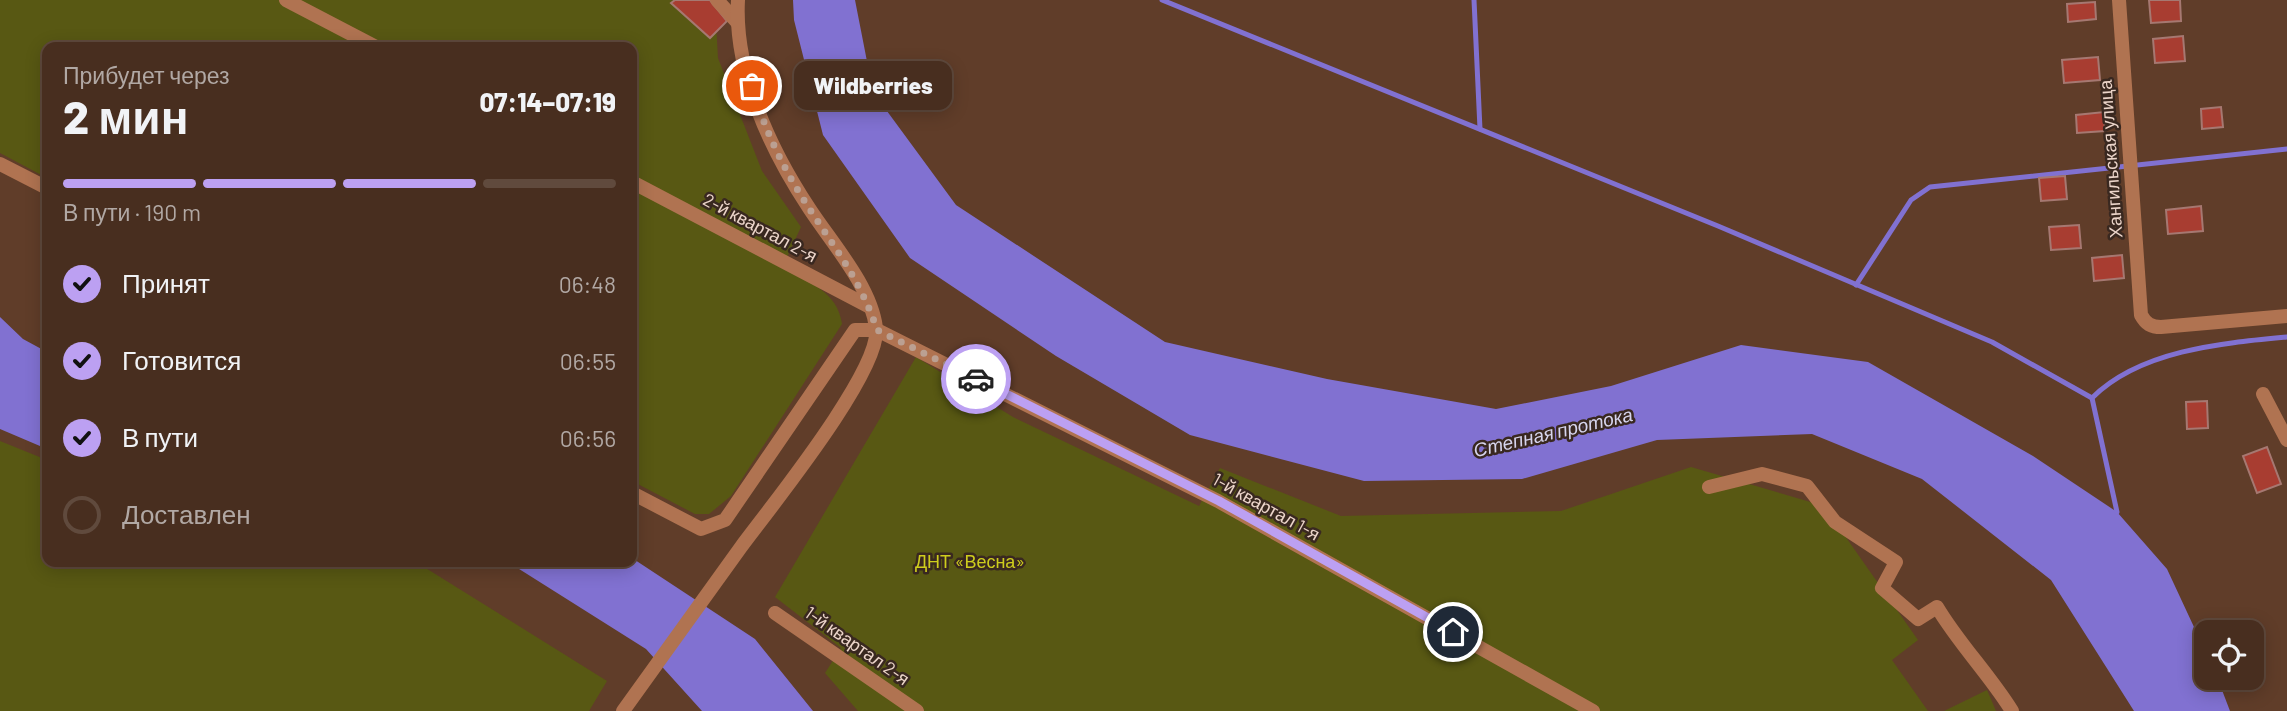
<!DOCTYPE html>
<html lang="ru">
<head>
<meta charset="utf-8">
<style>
  :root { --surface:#482e1f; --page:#523a2c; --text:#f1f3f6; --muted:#b1a8a4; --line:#604a3d; --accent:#bca0f2 }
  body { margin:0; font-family:Barlow,sans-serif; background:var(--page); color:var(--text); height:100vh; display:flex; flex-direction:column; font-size:26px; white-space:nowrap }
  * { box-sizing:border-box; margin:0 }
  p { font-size:23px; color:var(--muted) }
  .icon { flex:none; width:38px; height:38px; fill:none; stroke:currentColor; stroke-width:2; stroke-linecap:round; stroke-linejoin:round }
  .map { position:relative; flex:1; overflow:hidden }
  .side { position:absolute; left:42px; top:42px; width:595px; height:525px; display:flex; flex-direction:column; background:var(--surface); border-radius:14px; box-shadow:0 4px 18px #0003,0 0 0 2px var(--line) }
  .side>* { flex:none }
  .controls { position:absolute; left:2194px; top:620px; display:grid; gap:14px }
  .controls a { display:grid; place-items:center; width:70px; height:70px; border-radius:14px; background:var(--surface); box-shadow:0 4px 18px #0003,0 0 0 2px var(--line); font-size:35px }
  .pin { position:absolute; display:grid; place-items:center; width:60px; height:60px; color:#fff; margin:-30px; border:4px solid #fff; border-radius:50%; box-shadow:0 2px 7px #0007 }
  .courier { position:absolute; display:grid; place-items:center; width:70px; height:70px; margin:-35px; border:5px solid #bca0f2; border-radius:50%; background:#fff; color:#222; box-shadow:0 2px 9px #0007 }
  .bubble { position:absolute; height:49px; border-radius:14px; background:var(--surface); box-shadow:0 4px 18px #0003,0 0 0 2px var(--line); font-size:23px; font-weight:800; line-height:49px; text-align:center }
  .overview em { font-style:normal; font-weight:800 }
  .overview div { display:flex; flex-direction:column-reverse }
  .overview { display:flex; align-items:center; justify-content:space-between; height:119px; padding:0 21px }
  h1 { font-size:46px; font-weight:800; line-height:52px }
  .bar { display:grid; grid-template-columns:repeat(4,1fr); gap:10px 7px; align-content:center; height:84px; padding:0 21px }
  .bar i { height:9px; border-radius:5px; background:var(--line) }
  .bar .on { background:var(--accent) }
  .bar p { grid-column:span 4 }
  ol { padding:0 21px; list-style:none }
  li { display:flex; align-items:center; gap:21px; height:77px }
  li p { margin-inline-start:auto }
  li .icon { padding:7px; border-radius:50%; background:var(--accent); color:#111; stroke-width:4 }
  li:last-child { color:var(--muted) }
  li i { width:38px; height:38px; border:4px solid var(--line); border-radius:50% }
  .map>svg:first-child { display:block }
  .green { fill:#585813 }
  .water { fill:#8171d1 }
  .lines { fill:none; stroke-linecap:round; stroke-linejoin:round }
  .stream { stroke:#8171d1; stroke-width:5 }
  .building { fill:#a83d31; stroke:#a67871; stroke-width:2 }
  .minor { stroke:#b07351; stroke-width:14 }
  .tertiary { stroke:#b07351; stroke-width:14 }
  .done { stroke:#bba092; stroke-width:7; stroke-dasharray:0 12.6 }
  .route { stroke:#bca0f2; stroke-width:9 }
  .labels { text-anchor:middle; stroke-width:5; stroke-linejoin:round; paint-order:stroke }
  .street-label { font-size:18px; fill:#ecd5ca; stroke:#392820 }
  .park-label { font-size:18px; fill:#cecd1d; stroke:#392820 }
  .water-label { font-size:19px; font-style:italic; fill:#d6d4ed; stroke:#392820 }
</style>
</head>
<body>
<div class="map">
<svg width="2287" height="711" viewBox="0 0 2287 711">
  <rect width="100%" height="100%" fill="#603d29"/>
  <g class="green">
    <path d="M0,0H702L716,23L718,58L762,171L801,227L782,268C808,281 838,292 842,324L731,496L709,514H695L632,481V47H47V178L0,153Z"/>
    <polygon points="916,357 1013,417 1199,506 1220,468 1341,516 1561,511 1691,467 1824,506 1918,640 1892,660 1928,711 858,711 825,673 841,648 775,597"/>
    <polygon points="0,441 47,460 47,562 416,562 607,681 589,711 0,711"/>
    <polygon points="1987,690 1996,711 1944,711"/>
  </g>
  <g class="water">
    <polygon points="793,0 855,0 873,92 956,205 1165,342 1327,379 1496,409 1611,386 1741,345 1868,362 2033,456 2117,512 2167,569 2207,655 2207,677 2217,677 2230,711 2134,711 2051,580 1922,479 1812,434 1657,440 1522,479 1364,481 1190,435 1056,356 910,258 823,135 794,20"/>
    <polygon points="0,317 23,339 47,352 47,449 0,429"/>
    <polygon points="632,558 755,639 813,711 702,711 646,649 508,562 632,562"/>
  </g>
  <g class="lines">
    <g class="stream">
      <polyline points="1162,0 1718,226 1992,342 2092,398 2117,512"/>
      <polyline points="1474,0 1480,129"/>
      <polyline points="1856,285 1911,200 1930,187 2287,149"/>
      <path d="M2092,398C2140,350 2223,343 2287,337"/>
    </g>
  </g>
  <g class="building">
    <polygon points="675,0 710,0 727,21 710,38 671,3"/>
    <polygon points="2149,0 2180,0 2181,21 2151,23"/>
    <polygon points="2095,2 2096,19 2068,22 2067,4"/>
    <polygon points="2183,36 2185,61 2155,63 2153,39"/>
    <polygon points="2098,57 2100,80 2064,83 2062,60"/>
    <polygon points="2221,107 2223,127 2202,129 2201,109"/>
    <polygon points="2104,112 2105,131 2077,133 2076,115"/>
    <polygon points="2065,176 2067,199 2041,201 2039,178"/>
    <polygon points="2201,206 2203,231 2168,234 2166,210"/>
    <polygon points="2079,225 2081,248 2051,250 2049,227"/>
    <polygon points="2122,255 2124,278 2094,281 2092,258"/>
    <polygon points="2207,401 2208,428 2187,429 2186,402"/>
    <polygon points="2267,447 2281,484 2257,493 2243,456"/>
  </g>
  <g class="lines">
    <g class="minor">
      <polyline points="286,0 376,47"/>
      <polyline points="717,0 737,22"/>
      <path d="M2119,0L2141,315C2146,324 2151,327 2161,327L2287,316"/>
      <polyline points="0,164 47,188"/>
      <polyline points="632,182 870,307"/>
      <polyline points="2263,394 2287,440"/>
      <path d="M1709,487L1762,474L1807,486L1835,522L1896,562L1882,588L1918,619L1937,607C1959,644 1989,674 2012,711"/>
      <polyline points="632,493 701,529 725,520 855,330 877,330 1218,501 1593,711"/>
      <polyline points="775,613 917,711"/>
    </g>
    <path class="tertiary" d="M623,711C662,656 702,602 741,547C769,509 882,370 876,328C871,286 831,242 809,208C770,149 734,72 738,0"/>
  </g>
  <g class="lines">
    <path class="done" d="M752,86C764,129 784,170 809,208C835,248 862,283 877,330L976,379"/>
    <polyline class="route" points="976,379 1219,501 1453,632"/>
  </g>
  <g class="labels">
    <g class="street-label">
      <text transform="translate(2111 159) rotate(-94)" y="6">Хангильская улица</text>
      <text transform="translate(760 228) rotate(28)" y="6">2-й квартал 2-я</text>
      <text transform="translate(1266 507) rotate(29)" y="6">1-й квартал 1-я</text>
      <text transform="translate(857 646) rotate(35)" y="6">1-й квартал 2-я</text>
    </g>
    <g class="park-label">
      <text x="970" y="568">ДНТ «Весна»</text>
    </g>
    <g class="water-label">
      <text transform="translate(1553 432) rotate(-13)" y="7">Степная протока</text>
    </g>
  </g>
</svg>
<div class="controls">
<a><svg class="icon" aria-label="locate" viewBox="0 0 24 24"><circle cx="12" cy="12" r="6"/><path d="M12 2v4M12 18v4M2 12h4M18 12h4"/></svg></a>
</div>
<div class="pin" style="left:752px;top:86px;background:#ea580c"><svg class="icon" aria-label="bag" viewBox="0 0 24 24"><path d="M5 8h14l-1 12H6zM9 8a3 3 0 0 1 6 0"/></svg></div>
<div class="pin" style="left:1453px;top:632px;background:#1f2937"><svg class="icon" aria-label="home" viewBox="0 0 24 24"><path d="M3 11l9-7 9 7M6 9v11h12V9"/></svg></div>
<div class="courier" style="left:976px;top:379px"><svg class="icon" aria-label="car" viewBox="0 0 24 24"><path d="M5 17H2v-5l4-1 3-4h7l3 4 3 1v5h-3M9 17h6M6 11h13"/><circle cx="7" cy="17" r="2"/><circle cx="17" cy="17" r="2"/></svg></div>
<div class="bubble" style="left:794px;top:61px;width:158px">Wildberries</div>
<section class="side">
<div class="overview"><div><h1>2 мин</h1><p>Прибудет через</p></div><em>07:14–07:19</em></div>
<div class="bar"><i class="on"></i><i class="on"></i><i class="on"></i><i></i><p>В пути · 190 m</p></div>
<ol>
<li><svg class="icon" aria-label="check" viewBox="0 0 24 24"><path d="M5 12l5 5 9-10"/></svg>Принят<p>06:48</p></li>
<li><svg class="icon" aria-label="check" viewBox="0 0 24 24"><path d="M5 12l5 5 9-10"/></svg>Готовится<p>06:55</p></li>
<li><svg class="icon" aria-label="check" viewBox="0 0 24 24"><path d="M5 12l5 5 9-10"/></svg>В пути<p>06:56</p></li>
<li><i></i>Доставлен</li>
</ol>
</section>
</div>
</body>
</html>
